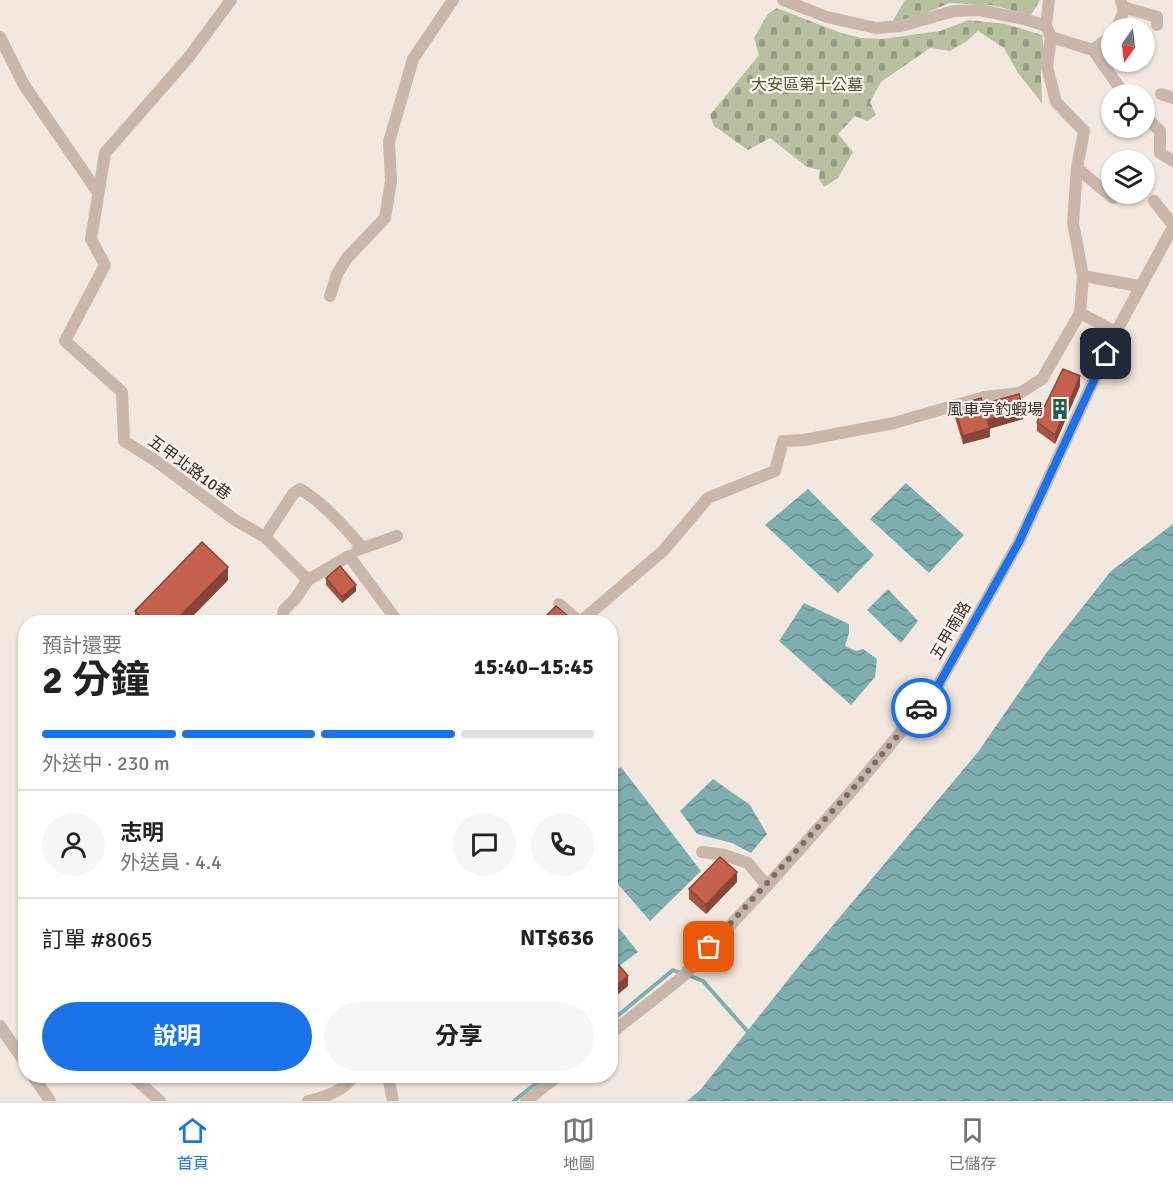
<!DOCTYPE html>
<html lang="zh-TW">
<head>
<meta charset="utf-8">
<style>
  :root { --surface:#fff; --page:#f6f6f6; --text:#222; --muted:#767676; --line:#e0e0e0; --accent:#1a73e8 }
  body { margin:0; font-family:Signika,"Noto Sans TC",sans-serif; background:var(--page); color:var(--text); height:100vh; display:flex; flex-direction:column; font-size:22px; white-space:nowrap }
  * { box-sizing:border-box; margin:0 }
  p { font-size:20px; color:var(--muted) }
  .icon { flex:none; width:33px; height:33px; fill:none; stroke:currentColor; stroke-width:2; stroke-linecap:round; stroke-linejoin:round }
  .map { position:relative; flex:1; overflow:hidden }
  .drawer { position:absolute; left:18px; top:615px; width:600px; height:468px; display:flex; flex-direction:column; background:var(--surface); border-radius:24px; box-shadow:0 2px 4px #0004 }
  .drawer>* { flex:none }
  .needle { width:39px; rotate:194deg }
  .controls { position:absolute; left:1101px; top:18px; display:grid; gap:12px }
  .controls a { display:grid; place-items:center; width:54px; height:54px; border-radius:50%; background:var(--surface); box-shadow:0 2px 4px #0004; font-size:30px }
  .pin { position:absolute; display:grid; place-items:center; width:51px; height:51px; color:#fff; margin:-26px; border-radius:12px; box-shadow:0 3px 9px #0006 }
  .courier { position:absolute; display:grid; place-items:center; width:60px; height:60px; margin:-30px; border:4px solid #1a73e8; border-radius:50%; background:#fff; color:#222; box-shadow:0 2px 8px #0007 }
  .overview em { font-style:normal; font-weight:700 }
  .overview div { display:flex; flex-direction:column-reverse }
  .overview { display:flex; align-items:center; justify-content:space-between; height:102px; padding:0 24px }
  h1 { font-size:39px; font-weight:700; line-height:45px }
  .bar { display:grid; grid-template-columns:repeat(4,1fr); gap:9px 6px; align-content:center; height:72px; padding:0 24px }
  .bar i { height:8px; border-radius:4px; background:var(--line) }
  .bar .on { background:var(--accent) }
  .bar p { grid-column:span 4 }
  .line { display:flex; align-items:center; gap:15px; padding:0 24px; border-top:2px solid var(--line) }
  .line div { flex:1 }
  .round { display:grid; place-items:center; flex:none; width:63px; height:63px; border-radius:32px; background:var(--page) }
  .cta { display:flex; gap:12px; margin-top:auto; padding:12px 24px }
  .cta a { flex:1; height:69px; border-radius:36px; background:var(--accent); color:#fff; font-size:24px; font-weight:700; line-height:69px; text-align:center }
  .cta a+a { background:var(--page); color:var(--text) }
  .menu { display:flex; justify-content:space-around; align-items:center; height:84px; border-top:2px solid var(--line); background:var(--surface); font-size:16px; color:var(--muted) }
  .menu a { display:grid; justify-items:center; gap:3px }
  .menu .on { color:var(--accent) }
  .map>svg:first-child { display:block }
  .cemetery { fill:url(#cemetery-stones) }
  .water { fill:url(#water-waves) }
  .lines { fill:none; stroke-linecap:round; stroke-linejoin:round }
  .stream { stroke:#7eafae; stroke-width:4 }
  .minor { stroke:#cab7aa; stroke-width:12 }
  .wall { fill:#a85341 }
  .shaded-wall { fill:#884435 }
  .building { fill:#c3614c; stroke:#884435; stroke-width:1.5 }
  .done { stroke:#796e69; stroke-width:6; stroke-dasharray:0 10.8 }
  .route { stroke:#1a73e8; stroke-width:8 }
  .labels { text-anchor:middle; stroke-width:4.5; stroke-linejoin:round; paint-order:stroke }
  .park-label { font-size:16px; fill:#4a562e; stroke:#faf2eb }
  .poi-label { font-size:16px; fill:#382d2a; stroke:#faf2eb; text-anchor:end }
  .street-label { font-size:16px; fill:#382d2a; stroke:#faf2eb }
</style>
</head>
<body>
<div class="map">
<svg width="1173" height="1101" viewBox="0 0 1173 1101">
  <defs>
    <pattern id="cemetery-stones" width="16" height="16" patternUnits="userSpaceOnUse" patternTransform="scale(1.5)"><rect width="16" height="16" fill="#b8c19f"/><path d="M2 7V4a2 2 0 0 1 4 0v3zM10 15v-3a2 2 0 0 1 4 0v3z" fill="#979d82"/></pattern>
    <pattern id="water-waves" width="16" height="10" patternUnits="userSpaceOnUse" patternTransform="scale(1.5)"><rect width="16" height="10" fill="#7eafae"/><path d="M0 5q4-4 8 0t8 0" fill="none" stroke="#688f8e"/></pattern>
  </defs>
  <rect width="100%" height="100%" fill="#f2e8df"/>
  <g class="cemetery">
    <polygon points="905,0 1040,0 1031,15 990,5 949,3 913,19 891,24"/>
    <polygon points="777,8 841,33 861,38 882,39 940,31 969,20 1006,24 1042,35 1044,49 1041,73 1042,103 1018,73 1004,48 978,31 967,41 950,51 930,48 881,82 870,102 876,115 867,121 855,116 838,134 853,152 838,178 824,187 819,179 820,170 807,167 770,138 748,150 714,126 710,115 759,55 754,38 768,14"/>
  </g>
  <g class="water">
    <polygon points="906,483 964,535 929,573 870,519"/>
    <polygon points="808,489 874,555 838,593 765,525"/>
    <polygon points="1173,524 1173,1101 687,1101 701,1089 803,961 978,752 1047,652 1111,571"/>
    <polygon points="888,589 918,621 901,643 867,610"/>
    <polygon points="804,603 849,624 849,633 845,646 856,651 863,649 877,659 875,677 851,705 779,641"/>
    <polygon points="621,767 701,871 650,921 611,876 611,774"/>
    <polygon points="713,779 750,805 767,834 751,853 732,843 697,834 680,811"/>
    <polygon points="610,917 638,952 611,972 610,972"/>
  </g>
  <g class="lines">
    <g class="stream">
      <polyline points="688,975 703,981 749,1033"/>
      <polyline points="610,1022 673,970 681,973"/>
      <polyline points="514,1101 545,1076"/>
    </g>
    <g class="minor">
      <polyline points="231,0 189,57 105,153 91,239 105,265 65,341 122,392 124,441 156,461 235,520 265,537 308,580"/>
      <polyline points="783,0 827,17 876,28 901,26 954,11 979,10 1024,19 1046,26"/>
      <polyline points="1123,7 1157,17 1157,25"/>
      <polyline points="1117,28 1124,10 1121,1"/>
      <polyline points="0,37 24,85 97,191"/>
      <polyline points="1051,37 1093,50 1124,94"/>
      <polyline points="1093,50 1112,35"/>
      <polyline points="1161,94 1173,98"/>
      <polyline points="1144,115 1160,131 1160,153 1173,161"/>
      <polyline points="1077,168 1113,198"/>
      <polyline points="1154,201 1173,225"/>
      <polyline points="1083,276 1139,286"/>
      <polyline points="330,296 337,274 347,258 385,218 391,181 389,142 413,59 453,0"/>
      <polyline points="1080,313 1116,332"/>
      <path d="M265,537L293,494L300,489C324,503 343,526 362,547"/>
      <polyline points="357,550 397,536"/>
      <polyline points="559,604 580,622 663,551 708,498 775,471 783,441 804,440 894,423 984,397 1020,393 1042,379 1080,313 1083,276 1073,223 1077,168 1084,131 1056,102 1047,67 1051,37 1046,26 1049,0"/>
      <polyline points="283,622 282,618 284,610 295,599 308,580 349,556 398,622"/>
      <polyline points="702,852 724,855 748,863 767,886"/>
      <polyline points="0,1026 26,1064"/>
      <polyline points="610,1034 681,978 767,886 857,785 935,691 1019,542 1116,332 1173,227"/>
      <polyline points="33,1076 50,1101"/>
      <polyline points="132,1076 160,1101"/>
      <polyline points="388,1076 393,1101"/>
      <path d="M308,1101C326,1097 343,1091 354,1076"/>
      <polyline points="526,1101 558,1076"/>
    </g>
  </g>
  <g class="wall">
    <polygon points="1080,386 1055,444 1037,431 1037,422"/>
    <polygon points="983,404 1023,419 990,428 990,437 963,444 954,414 954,406"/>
    <polygon points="326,578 356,591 342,603 326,585"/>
    <polygon points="228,580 187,622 135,622 135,611"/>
    <polygon points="737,882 706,914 689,899 689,889"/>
  </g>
  <g class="shaded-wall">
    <polygon points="1080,376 1080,386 1055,444 1055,435"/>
    <polygon points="1023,410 1023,419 989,429 990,437 963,444 963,436 987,420"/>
    <polygon points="228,567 228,580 187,622 174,622"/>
    <polygon points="356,585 356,591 342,603 342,597"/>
    <polygon points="737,872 737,882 706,914 706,905"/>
    <polygon points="628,976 628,986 610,1001 610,991"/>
  </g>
  <g class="building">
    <polygon points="1063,369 1080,376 1055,435 1037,422"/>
    <polygon points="1019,394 1023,410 987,420 990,428 963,436 954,406 981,398 983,404"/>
    <polygon points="202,542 228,567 174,622 146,622 135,611"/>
    <polygon points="340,566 356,585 342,597 326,578"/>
    <polygon points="556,606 573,620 571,622 549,622 544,618"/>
    <polygon points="720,857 737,872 706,905 689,889"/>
    <polygon points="616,962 628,976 610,991 610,967"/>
  </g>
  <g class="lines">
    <polyline class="done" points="709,947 857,784 921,708"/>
    <polyline class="route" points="921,708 935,691 1019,542 1106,354"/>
  </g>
  <defs>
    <symbol id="building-bare" viewBox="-9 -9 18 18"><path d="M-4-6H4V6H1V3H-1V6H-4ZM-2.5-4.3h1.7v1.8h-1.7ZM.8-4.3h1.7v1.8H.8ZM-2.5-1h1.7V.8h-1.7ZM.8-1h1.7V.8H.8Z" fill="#205959" stroke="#faf2eb" stroke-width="2.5" paint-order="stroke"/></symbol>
  </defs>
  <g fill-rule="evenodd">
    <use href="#building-bare" x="1045" y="394" width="30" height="30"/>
  </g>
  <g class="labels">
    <g class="park-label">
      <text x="807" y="90">大安區第十公墓</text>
    </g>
    <g class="poi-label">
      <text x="1043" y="415">風車亭釣蝦場</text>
    </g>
    <g class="street-label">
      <text transform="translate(190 467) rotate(36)" y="6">五甲北路10巷</text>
      <text transform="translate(950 630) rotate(-60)" y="6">五甲南路</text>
    </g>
  </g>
</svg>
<div class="controls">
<a><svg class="needle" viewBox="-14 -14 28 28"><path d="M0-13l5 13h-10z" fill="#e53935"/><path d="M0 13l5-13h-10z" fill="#767676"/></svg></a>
<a><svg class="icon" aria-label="locate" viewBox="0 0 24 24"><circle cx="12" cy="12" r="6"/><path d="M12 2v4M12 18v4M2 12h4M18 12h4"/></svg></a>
<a><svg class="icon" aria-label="layers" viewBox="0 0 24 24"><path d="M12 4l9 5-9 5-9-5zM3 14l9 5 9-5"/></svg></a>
</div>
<div class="pin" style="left:709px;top:947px;background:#ea580c"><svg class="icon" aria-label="bag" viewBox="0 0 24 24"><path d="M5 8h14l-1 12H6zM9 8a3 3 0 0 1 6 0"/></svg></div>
<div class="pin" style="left:1106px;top:354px;background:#1f2937"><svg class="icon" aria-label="home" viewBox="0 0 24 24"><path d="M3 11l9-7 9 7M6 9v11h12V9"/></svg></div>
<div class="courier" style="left:921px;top:708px"><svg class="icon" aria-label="car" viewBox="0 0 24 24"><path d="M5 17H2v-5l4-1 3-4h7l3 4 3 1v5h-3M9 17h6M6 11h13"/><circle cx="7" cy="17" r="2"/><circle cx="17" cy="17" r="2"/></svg></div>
<section class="drawer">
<div class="overview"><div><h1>2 分鐘</h1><p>預計還要</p></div><em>15:40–15:45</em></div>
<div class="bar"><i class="on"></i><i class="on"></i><i class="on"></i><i></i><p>外送中 · 230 m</p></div>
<div class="line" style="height:108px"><a class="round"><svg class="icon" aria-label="person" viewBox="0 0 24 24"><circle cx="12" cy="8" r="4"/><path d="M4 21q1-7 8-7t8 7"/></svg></a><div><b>志明</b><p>外送員 · 4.4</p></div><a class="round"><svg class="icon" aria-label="chat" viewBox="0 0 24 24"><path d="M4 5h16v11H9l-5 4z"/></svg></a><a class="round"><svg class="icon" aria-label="phone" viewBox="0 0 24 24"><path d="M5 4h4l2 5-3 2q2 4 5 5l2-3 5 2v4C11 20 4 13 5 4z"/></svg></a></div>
<div class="line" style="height:78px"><div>訂單 #8065</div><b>NT$636</b></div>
<div class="cta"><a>說明</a><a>分享</a></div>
</section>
</div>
<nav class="menu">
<a class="on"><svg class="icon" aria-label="home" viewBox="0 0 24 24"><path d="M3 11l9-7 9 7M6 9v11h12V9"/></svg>首頁</a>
<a><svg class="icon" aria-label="map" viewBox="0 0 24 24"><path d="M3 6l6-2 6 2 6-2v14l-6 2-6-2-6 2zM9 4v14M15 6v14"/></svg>地圖</a>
<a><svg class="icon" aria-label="saved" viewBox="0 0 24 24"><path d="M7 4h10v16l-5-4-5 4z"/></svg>已儲存</a>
</nav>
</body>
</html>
